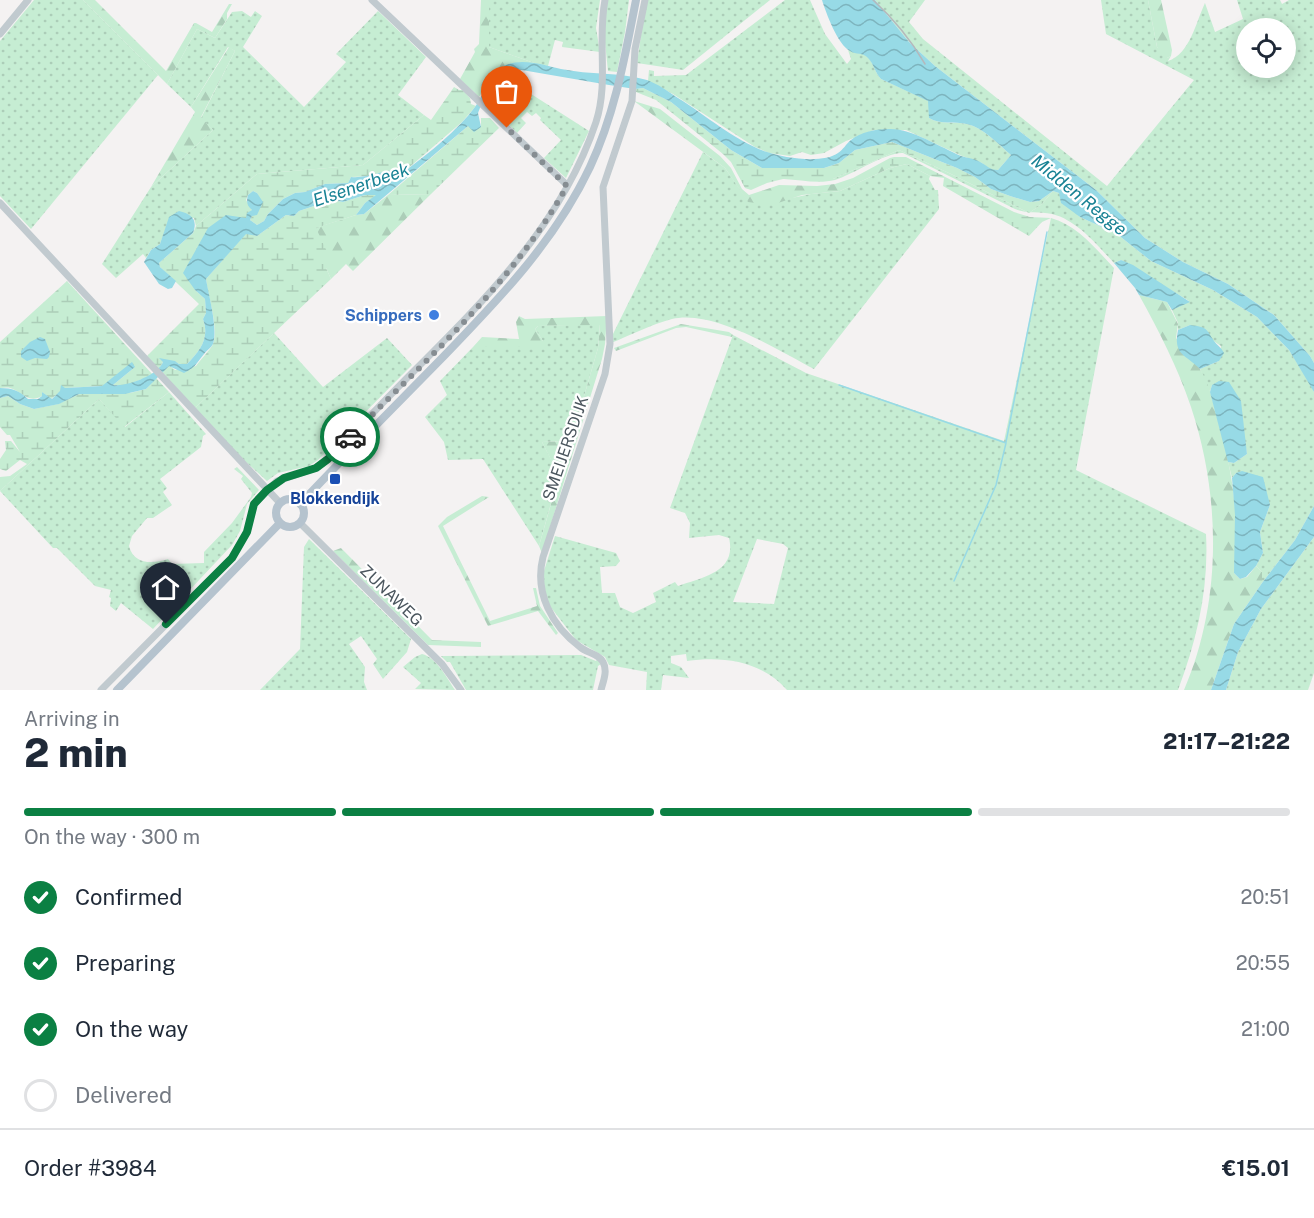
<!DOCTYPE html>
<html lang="en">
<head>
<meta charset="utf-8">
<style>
  :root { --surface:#fff; --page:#f2f2f3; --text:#1f2937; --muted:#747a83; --line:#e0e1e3; --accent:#0b8043 }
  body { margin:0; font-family:"Public Sans",sans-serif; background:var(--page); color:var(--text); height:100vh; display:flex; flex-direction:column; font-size:22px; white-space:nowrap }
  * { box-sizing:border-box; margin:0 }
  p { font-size:20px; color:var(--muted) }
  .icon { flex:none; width:33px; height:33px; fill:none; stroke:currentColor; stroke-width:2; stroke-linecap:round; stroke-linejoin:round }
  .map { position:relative; height:690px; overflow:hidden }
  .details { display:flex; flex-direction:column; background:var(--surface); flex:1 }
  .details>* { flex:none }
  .tools { position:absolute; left:1236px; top:18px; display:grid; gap:12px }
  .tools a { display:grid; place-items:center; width:60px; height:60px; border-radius:50%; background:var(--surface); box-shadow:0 3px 15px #0003; font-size:30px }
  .pin { position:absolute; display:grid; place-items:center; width:51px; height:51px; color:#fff; margin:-62px -26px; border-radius:50% 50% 50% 0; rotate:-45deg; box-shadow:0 0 6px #0007 }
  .pin .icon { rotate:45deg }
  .courier { position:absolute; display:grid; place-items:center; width:60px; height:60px; margin:-30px; border:4px solid #0b8043; border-radius:50%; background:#fff; color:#222; box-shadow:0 2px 8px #0007 }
  .headline em { font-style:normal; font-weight:800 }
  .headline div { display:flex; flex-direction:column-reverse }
  .headline { display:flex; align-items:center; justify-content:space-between; height:102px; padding:0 24px }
  h1 { font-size:39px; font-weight:800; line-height:45px }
  .bar { display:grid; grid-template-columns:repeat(4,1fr); gap:9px 6px; align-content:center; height:72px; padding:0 24px }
  .bar i { height:8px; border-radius:4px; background:var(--line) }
  .bar .selected { background:var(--accent) }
  .bar p { grid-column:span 4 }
  .line { display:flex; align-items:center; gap:15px; padding:0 24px; border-top:2px solid var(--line) }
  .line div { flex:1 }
  ol { padding:0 24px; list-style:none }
  li { display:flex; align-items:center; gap:18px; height:66px }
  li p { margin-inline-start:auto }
  li .icon { padding:6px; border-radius:50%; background:var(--accent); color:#fff; stroke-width:4 }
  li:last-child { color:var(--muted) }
  li i { width:33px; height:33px; border:3px solid var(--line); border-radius:50% }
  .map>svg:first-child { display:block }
  .grass { fill:url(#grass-dots); fill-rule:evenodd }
  .forest { fill:url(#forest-firs) }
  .wetland { fill:url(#wetland-marsh) }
  .water { fill:url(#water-waves) }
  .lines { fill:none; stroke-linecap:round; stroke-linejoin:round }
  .stream { stroke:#97dae6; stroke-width:1.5 }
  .minor { stroke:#c1cacf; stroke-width:7 }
  .major { stroke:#b5c3ce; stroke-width:8 }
  .rail { stroke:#b5b8bc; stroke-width:1.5 }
  .done { stroke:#868d92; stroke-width:6; stroke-dasharray:0 10.8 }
  .route { stroke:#0b8043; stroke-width:8 }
  .shop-dot { fill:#3f7fe0; stroke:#fff; stroke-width:2 }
  .transit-dot { fill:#1a4fb4; stroke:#fff; stroke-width:2 }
  .labels { text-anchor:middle; stroke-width:4.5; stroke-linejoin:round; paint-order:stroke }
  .shop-label { font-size:16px; font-weight:bold; fill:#366cbe; stroke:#fff; text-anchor:end }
  .street-label { font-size:16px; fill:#4b565e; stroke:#fff }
  .transit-label { font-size:16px; font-weight:bold; fill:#164399; stroke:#fff }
  .water-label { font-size:18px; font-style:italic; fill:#188294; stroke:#fff }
</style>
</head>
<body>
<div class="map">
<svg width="1314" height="690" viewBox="0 0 1314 690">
  <defs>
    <pattern id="grass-dots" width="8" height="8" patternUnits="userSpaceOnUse" patternTransform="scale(1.5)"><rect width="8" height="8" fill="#c6edd3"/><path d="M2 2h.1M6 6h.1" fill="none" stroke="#accdb8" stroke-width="1.8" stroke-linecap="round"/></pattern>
    <pattern id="forest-firs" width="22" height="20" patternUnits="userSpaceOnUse" patternTransform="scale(1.5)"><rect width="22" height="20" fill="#c6edd3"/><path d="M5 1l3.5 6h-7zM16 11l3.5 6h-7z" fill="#accdb8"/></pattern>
    <pattern id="wetland-marsh" width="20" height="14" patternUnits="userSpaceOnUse" patternTransform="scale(1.5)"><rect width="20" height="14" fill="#c6edd3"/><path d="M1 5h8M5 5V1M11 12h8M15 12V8" fill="none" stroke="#accdb8"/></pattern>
    <pattern id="water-waves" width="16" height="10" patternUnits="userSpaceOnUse" patternTransform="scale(1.5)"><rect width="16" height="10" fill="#97dae6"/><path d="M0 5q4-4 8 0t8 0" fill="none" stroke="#7db4be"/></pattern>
  </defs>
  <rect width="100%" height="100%" fill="#f4f2f2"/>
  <g class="grass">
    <polygon points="34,0 83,0 158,75 31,229 0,196 0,41"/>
    <polygon points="489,0 600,0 596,28 600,52 562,47 563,42 555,40 548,66 537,64 489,47"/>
    <polygon points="607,0 629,0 625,32 617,72 608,71 604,33"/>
    <polygon points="646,0 770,0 683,70 637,63"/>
    <path d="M785,0H810L825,34L847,64L851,59L848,50C853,52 858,52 863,54C873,58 874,72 881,79L929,101V118C941,125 954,121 967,124C984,128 998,144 1011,155L998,170H991L982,163L962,156L906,130H874L846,141L824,153L811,155L802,152L790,156L769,153L755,147L673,94L648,81L649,70L654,71V76L686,75Z"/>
    <path d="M875,0H925L909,22L923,39L1107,186L1194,80L1106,34L1101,0H1148L1157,47L1167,58L1171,56L1168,61C1190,54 1196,22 1205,3L1215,32L1243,19L1237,0H1280L1282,4L1289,0H1314V363L1310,356L1274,315L1228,284L1183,262L1145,238L1096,190L935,66L909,42ZM1246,28H1286V54L1292,50L1284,73L1283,68H1246Z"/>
    <polygon points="242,11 251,17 255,11 262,16 243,47 304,107 346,62 336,54 378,11 426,57 398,95 424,115 363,165 257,174 196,226 194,218 170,217 160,244 151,250 146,258 143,254 116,278 102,264 151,187 213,130 201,118 235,51 228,47 191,107 167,84 197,29 215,38 232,12"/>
    <polygon points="503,76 589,131 566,178 544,158 561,140 540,120 541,118 536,113 532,116 527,112 521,118 526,123 517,133 483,100"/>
    <path d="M899,150L951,174L1029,213L1042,204L1053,191L1059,193L1080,217L1117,234L1151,261L1213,290L1257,317L1289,350L1312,387L1314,392V506L1295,540L1262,583V572L1256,566L1263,553L1260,532L1270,505L1236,473L1232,478L1228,462L1234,463L1247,454L1243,428L1212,385L1210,392L1200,369L1219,361L1221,346L1190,325L1178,330V323L1172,310L1189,301L1121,260L1114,263C1097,245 1077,220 1052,214C1039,211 1027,214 1015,209L903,153C886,152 854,174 835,180C819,184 800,180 784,179H833Z"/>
    <path d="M703,152L725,168L748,201L782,200L811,194L840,191L890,168L907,164L930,176L929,179L935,190H938L939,209L814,369C778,350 713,309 672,319C652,324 631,335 611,343L612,336Z"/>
    <path d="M1051,218C1078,226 1095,248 1114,268L1076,470L1206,534C1209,588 1197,640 1178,690H787C761,661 724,656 687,661L686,654L671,656V663L681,667L689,678L663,675L661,690H646L647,672L609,665L605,657L576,640L546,601L543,574L555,536L616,553L620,561L616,566L600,567L602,593H615L620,607L633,613L656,602L653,593L675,582L678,586C703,577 737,572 729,538L719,535L689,538L690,523L685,513L670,508L733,335L806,373L1004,441ZM757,539L783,544L788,548L774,604L733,602Z"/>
    <polygon points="600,324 598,348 571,441 542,442 559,475 539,546 483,459 448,460 444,442 425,417 447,395 440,381 473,347 520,347 543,341 535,329 538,326"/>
    <polygon points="274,333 323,387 387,338 412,365 318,460 309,466 278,473 267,481 236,453 195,408"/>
    <path d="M169,392L206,434L203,436L201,447L160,479L167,488L163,492L172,505L153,518H147L132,536L129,546C134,565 153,564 168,559L172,564L204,563V552L232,523L251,497L252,493L241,479L243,476L234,469L237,467L259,490L247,504L240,531L232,545L153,629L121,603L116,611L110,606L111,598L109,597L111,590L95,586L57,548H53L0,491L99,399L125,427Z"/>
    <polygon points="1314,537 1314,673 1308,690 1226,690 1238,652 1261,609"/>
    <polygon points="309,539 411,639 407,652 383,679 373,664 377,659 361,636 349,644 365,667 364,682 367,690 260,690 300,649 304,547"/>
    <path d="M422,654C436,657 447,678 455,690L415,689L421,683L403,667L415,657Z"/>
    <polygon points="581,655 596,661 597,659 601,664 598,666 593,690 466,690 450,662 447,662 441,656"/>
  </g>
  <g class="forest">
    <polygon points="83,0 95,0 166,71 194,23 196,23 212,32 229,4 232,4 227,13 227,19 215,38 197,29 167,84"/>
    <path d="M481,0H489V47L537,64C500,61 499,69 479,97L460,79L475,52L474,49L479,44Z"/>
    <polygon points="1148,0 1161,0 1172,50 1171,56 1167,58 1164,58 1157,47"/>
    <polygon points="229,47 235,51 201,117 213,130 151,187 195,112 191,107"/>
    <polygon points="634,101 660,109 720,156 731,168 742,189 749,195 779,185 817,186 835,184 853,178 890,158 890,168 840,191 802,195 772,205 748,202 725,168"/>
    <polygon points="431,194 353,271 346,264 331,279 326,268 315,228 356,215 364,214 388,195"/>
    <path d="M1139,295L1167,302L1178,324L1176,338C1184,349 1195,360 1201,371C1208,382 1212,397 1215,410C1231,462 1241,518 1234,573L1240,579L1247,577L1256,566L1262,572V583L1234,624L1211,690H1184C1222,602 1221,497 1191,407C1178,368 1159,331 1139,295Z"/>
    <polygon points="519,316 525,319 607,316 605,344 602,359 542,553 539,546 559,476 542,442 571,441 598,348 600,325 538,326 535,329 543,341 540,347 473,347 482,337 519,339 516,322"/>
    <polygon points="681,324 729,332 733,335 732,337 686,327 676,328 616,351 614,348"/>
    <polygon points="482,496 489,497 443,526 490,621 537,606 533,588 536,588 540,606 558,633 556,635 538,611 488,626 438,526 447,517"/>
    <polygon points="341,548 432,640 481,642 481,647 428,645 333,551"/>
  </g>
  <g class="wetland">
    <path d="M454,87L459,90H463L470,98L471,104L476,106L462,122L405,171L397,168L374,176L351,177L348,183L325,184L305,192L295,193L283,199L268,214L264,221L257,225L250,220L260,200L257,193L253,191L248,195L246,200L252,210L195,290L205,299L206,313L203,319C210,338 200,351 187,364H179C174,360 169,360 163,362L159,369L147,356L199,304L160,267L159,263L193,233L196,226L257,174L363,165L424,115L431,120Z"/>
    <polygon points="643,88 671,102 731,150 762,168 824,168 839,163 855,150 892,142 957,168 975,177 991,189 1010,196 1030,202 1039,201 1053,191 1042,204 1029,213 951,174 899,150 833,179 783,179 767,183 751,190 745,188 731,162 723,154 656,100 636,92 635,89"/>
    <polygon points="481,118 490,118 499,128 431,194 388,195 468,126 481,127"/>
    <polygon points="894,157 906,157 1014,212 1030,217 1051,218 1042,222 1029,236 943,186 944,178 930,176 907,164 890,168 890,158"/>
    <path d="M365,195H378L365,203L356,215L316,228L329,256L326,268L331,279L195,408L162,372L169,365L175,370L196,366C200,360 211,349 213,344C219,328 208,297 206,279L246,233L257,236L286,215L294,216L299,211L332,200L343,202Z"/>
    <path d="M67,281L153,375L127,385H113L135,367L102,386L65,388L51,399L42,392V396C28,404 23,392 10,388C7,387 3,388 0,388V342Z"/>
    <polygon points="156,378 169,392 124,427 99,399 0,491 0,477 10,476 27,464 20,460 6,471 0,469 0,459 6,450 5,441 11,441 20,452 10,435 7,435 0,427 0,398 8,396 20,404 34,409 58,404 79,394 130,393 146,389"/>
  </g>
  <g class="water">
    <path d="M822,0H875L909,42L935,66L1096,190L1145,238L1183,262L1228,284L1274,315L1310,356L1314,363V392L1289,350L1257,317L1213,290L1151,261L1117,234L1080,217L1061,203L1059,193L1053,191L1039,201L1030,202L1010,196L991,189L975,177L957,168L892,142L855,150L839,163L824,168H762L731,150L671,102L643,88L635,89L609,85L516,69L500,78L483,100L478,113L481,127L474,132L468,126L364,214L356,215L365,203L376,195H365L343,202L332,200L299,211L294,216L286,215L257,236L246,234L206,279C209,297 218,328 213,344C211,348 207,350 204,354C195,365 197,366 184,373L169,366L146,389L125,394H79L59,404L34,409L20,404L8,396L0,398V388C12,388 20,391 28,399H38L42,396V392L52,399L60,391L61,385L65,388L102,386L132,362L135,367L113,385C127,387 158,375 163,362L159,358L175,361L179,364H187C200,351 210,338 203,319L206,313L205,299L195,290L183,273L208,228L226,215L246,218L247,213L252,210C247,206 246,202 248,195L253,191L257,193L263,202L257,215L252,216L250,220L257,225L264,221L268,214L283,199L295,193L305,192L325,184L348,183L351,177C370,179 391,166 405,171C429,153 457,131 475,107C484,94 490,75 504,66C520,57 545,65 561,69C590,75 619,72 647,80C658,84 669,92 678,98C707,116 735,141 767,152C784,158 823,164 838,153C843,150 846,144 851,140C860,132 877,129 889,129C911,128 940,147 961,156C968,158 976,159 982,163C989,167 990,170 998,170L1011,155C998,144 984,128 967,124C954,121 941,125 929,118L928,101L881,79C875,73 874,64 868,58C863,52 856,55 850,51C838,45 826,13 822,0Z"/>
    <path d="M179,211C192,214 198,220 193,233L159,263L160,267L176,281L172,288L168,289L159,284L144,262L151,250L160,244L169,217Z"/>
    <polygon points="1121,260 1133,265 1190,302 1172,310 1167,302 1139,295 1135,288 1114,263"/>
    <path d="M1190,325C1208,327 1206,329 1214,341C1218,346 1221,347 1224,353L1219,361L1200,369C1185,354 1173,355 1178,330Z"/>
    <polygon points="40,337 45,339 50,352 49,357 47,359 35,358 27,361 21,357 21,351 30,342"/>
    <polygon points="1219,381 1229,382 1241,401 1247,454 1234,463 1228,462 1210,392 1212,385"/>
    <polygon points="1242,471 1263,477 1270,505 1260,532 1263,553 1256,566 1246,577 1240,579 1234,573 1235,515 1232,478 1236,473"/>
    <polygon points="1314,506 1314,537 1261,609 1238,652 1226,690 1211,690 1234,624 1262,583 1295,540"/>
  </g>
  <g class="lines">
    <g class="stream">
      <polyline points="839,385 1006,443 996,485 954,581"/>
      <polyline points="1006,442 1047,232"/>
    </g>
    <g class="minor">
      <polyline points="372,0 567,185"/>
      <polyline points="0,34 28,0"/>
      <polyline points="0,203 280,503"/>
      <polyline points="300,523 442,664 461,690"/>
      <path d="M101,690L232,558L247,532L254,504L277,481L316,468L328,459C357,430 385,400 414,371C487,298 563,222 596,122C609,82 597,41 605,0"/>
      <path d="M601,690C603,682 608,671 603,662C599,654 587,653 580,647C552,626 534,593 543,557L605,374L610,344L603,187L632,101L635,49L645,0"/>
    </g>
    <g class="major">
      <circle cx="290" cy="513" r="14"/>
      <path d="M300,504C347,454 395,406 443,357C500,298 555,241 590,167C615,114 625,56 636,0"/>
      <polyline points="117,690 280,523"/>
    </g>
    <path class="rail" d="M873,0C894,19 911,40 925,64"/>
  </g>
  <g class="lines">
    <path class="done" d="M350,437C427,359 513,283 567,186L507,128"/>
    <polyline class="route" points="166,624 232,558 247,532 254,504 267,490 284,478 316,468 328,459 350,437"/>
  </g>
  <circle class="shop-dot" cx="434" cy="315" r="6"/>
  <rect class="transit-dot" x="329" y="473" width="12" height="12" rx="3"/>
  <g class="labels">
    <g class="shop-label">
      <text x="422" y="321">Schippers</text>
    </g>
    <g class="street-label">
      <text transform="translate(565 448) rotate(-71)" y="6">SMEIJERSDIJK</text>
      <text transform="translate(392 595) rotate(44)" y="6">ZUNAWEG</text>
    </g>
    <g class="transit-label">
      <text x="335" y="504">Blokkendijk</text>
    </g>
    <g class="water-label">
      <text transform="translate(361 185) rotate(-19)" y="6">Elsenerbeek</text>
      <text transform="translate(1079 195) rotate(39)" y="6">Midden Regge</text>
    </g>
  </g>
</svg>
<div class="tools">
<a><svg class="icon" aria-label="locate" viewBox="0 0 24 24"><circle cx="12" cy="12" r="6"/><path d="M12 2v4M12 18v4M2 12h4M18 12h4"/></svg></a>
</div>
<div class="pin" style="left:507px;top:128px;background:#ea580c"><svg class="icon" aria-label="bag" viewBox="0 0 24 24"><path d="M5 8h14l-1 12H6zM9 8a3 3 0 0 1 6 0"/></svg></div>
<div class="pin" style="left:166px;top:624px;background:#1f2937"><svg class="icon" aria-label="home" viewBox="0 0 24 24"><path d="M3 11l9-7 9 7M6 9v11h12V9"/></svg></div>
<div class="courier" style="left:350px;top:437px"><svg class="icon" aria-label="car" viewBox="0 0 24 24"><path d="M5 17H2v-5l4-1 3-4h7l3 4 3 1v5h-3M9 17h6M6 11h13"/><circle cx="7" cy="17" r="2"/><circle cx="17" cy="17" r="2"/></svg></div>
</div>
<section class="details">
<div class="headline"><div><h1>2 min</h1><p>Arriving in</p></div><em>21:17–21:22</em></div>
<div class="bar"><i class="selected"></i><i class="selected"></i><i class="selected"></i><i></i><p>On the way · 300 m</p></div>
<ol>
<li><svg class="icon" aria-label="check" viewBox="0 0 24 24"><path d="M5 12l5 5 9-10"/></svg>Confirmed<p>20:51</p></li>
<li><svg class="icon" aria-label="check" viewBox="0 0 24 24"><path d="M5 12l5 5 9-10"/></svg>Preparing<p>20:55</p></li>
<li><svg class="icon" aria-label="check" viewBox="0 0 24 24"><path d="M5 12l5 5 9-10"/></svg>On the way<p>21:00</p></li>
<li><i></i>Delivered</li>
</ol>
<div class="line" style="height:78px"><div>Order #3984</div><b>€15.01</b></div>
</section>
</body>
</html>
